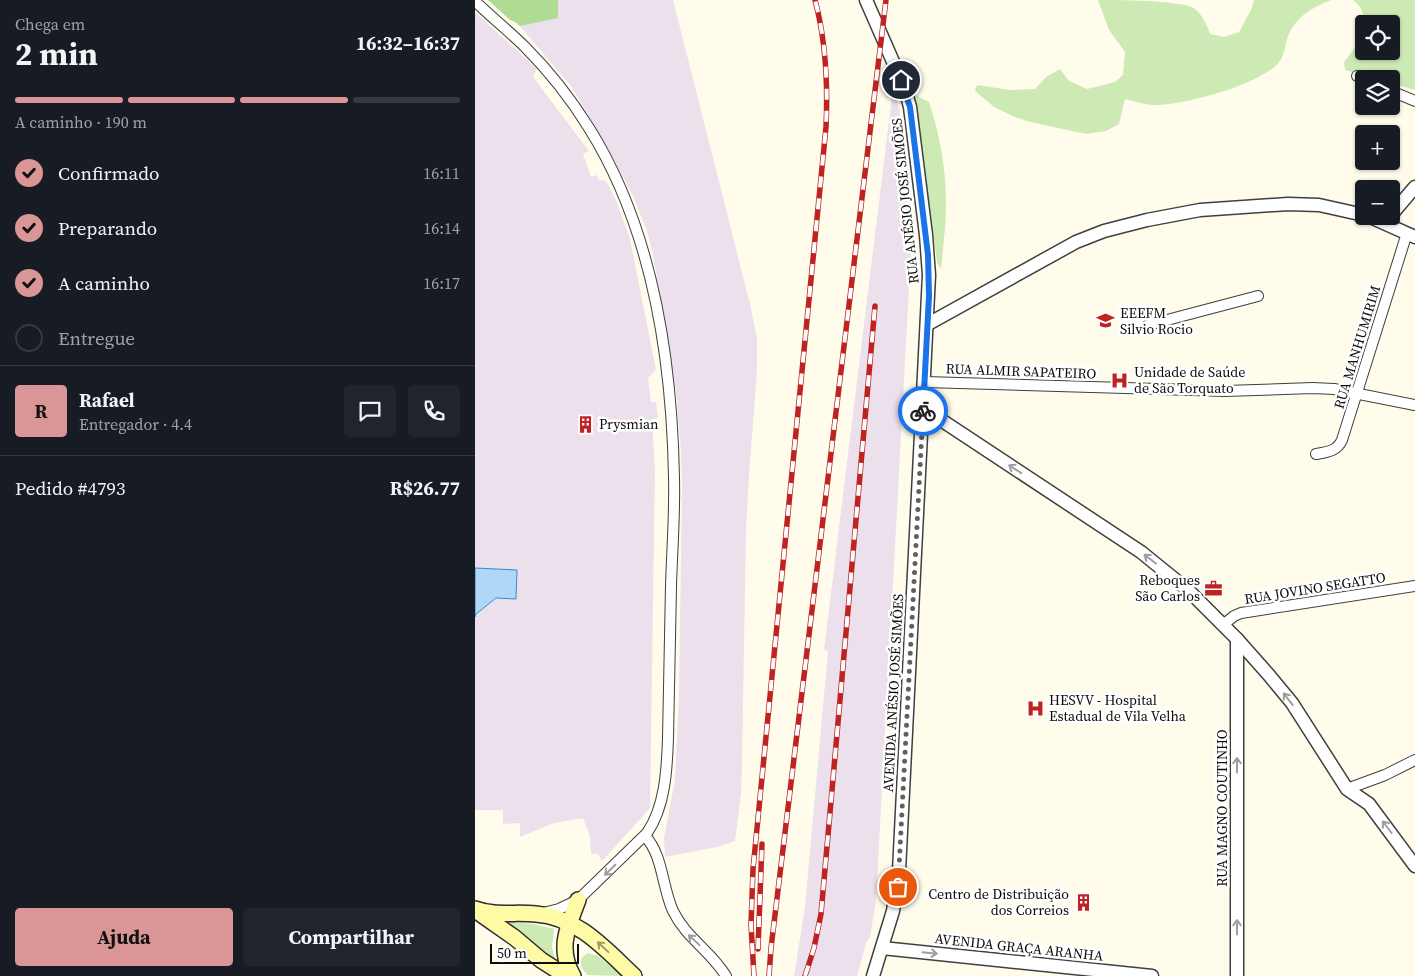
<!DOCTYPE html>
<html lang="pt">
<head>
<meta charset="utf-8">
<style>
  :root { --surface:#171b24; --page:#20242c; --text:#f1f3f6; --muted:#9ea1a6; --line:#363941; --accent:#da9596 }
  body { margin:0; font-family:"Source Serif 4",serif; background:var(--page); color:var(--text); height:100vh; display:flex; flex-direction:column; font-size:19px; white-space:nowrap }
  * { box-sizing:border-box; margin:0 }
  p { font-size:16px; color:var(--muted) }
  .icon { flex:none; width:28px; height:28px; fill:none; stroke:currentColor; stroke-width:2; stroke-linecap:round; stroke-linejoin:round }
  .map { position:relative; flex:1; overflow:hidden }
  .panel { display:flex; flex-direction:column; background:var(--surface); width:475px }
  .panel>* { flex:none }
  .fabs { position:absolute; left:880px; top:15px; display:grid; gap:10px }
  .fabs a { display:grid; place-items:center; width:45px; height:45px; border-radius:5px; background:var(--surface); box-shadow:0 1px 4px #0004; font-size:25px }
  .scale { position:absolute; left:15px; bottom:12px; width:89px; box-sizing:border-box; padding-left:5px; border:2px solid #0c0c0c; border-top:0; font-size:14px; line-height:18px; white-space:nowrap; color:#0c0c0c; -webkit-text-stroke:4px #fff; paint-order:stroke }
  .pin { position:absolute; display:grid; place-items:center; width:42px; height:42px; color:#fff; margin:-21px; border:2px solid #fff; border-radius:50%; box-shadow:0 1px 5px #0007 }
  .courier { position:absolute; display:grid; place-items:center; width:50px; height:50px; margin:-25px; border:4px solid #1a73e8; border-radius:50%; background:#fff; color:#222; box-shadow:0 1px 6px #0007 }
  .summary em { font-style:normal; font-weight:700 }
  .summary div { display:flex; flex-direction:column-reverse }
  .summary { display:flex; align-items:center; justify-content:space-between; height:85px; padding:0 15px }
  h1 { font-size:32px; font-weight:700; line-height:38px }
  .bar { display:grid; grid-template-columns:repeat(4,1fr); gap:8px 5px; align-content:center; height:60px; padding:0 15px }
  .bar i { height:6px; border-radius:4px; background:var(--line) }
  .bar .current { background:var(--accent) }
  .bar p { grid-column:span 4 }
  .line { display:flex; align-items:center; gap:12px; padding:0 15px; border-top:1px solid var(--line) }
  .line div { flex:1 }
  .round { display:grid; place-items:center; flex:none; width:52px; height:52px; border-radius:5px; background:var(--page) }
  ol { padding:0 15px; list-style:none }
  li { display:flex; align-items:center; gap:15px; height:55px }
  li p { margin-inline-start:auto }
  li .icon { padding:5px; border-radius:50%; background:var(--accent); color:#111; stroke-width:4 }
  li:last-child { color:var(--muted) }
  li i { width:28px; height:28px; border:2px solid var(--line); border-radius:50% }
  .button { display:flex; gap:10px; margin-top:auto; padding:10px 15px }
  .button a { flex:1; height:58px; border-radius:5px; background:var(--accent); color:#111; font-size:20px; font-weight:700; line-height:58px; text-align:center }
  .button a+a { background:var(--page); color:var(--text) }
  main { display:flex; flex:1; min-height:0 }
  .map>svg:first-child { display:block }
  .industrial { fill:#ebe0eb }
  .green { fill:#cdeab4 }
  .forest { fill:#afdb93 }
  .water { fill:#afd8f8; stroke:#3489d0 }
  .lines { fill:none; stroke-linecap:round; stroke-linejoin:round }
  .minor-casing { stroke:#3f3f3f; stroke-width:12 }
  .tertiary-casing { stroke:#3f3f3f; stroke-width:15 }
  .secondary-casing { stroke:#2e2e2e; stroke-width:18 }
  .minor { stroke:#fff; stroke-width:10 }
  .tertiary { stroke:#fff; stroke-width:12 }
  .secondary { stroke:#fffaa6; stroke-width:15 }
  .rail-casing { stroke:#bf2321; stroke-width:5.5 }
  .rail { stroke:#fff; stroke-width:4; stroke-dasharray:11; stroke-linecap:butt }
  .oneway { stroke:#9e9e9e }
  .oneway2 { stroke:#9e9b68 }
  .done { stroke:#61605a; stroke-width:5; stroke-dasharray:0 9 }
  .route { stroke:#1a73e8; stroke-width:6 }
  .labels { text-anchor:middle; stroke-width:5; stroke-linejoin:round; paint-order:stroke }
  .street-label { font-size:14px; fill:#0c0c0c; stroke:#fff }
  .poi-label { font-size:14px; fill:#0c0c0c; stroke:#fff; text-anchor:start }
</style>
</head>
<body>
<main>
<section class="panel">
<div class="summary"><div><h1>2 min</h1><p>Chega em</p></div><em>16:32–16:37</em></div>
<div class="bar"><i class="current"></i><i class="current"></i><i class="current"></i><i></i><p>A caminho · 190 m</p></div>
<ol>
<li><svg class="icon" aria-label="check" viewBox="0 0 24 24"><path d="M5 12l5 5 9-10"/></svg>Confirmado<p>16:11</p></li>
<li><svg class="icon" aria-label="check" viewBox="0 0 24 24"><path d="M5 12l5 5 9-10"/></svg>Preparando<p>16:14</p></li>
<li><svg class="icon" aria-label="check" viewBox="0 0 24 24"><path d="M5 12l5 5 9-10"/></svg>A caminho<p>16:17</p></li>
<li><i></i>Entregue</li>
</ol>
<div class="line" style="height:90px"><b class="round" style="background:var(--accent);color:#111">R</b><div><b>Rafael</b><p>Entregador · 4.4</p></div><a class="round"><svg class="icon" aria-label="chat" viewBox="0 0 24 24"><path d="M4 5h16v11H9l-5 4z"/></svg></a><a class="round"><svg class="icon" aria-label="phone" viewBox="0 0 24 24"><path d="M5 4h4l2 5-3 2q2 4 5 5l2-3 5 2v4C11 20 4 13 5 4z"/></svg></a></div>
<div class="line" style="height:65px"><div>Pedido #4793</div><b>R$26.77</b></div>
<div class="button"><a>Ajuda</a><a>Compartilhar</a></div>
</section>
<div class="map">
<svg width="940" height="976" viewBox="0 0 940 976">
  <rect width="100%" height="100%" fill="#fffceb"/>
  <g class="industrial">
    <polygon points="83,0 198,0 275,304 282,338 282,370 274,476 271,529 267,764 266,793 260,841 242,847 190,857 189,838 200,780 204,695 207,487 206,451 201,391 178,255 173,234 159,198 135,152 96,86 45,26 82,18"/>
    <polygon points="0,12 62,69 58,77 114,151 108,154 116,177 122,175 124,180 131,181 141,200 155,239 181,370 173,378 176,402 181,402 183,418 177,419 180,470 175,808 127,861 123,854 116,854 115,836 108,818 79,823 45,837 45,823 28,824 28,810 0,810 0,617 1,614 21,598 41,599 42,570 0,568"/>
    <polygon points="418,88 425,111 427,159 437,231 401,900 395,938 392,940 382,976 319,976 330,907 353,651 349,650"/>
  </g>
  <g class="green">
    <path d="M623,0C645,0 702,0 719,8C727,14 732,25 735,34L749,37L764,32L776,10L779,0H856C836,8 820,17 812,39C810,47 809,55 805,61C789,84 704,107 677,105C668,104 659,101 650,99L644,124L631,131L611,134L555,122L540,117L519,107L500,91L502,85L535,90L560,89L571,77L585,69L593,80L612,89L640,82L648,75L650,52L634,30Z"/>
    <path d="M878,0H940V90L916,83V79H901L870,70L869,62L888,37L889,25V51H916V24H889C889,13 887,7 878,0Z"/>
    <path d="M440,95L454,102C465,135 471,168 471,204C471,225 468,247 466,269L462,262Z"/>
    <polygon points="25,921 59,924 79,929 77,947 81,965"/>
    <path d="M113,953L123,956L147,976L113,975C107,970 104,965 107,957Z"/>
  </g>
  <polygon class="forest" points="13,0 83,0 83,18 45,26 40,22 35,20"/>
  <polygon class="water" points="0,568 42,570 41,599 21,598 1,614 0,617"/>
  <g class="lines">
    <defs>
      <g id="minor">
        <path d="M0,1C16,17 34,31 50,47C74,71 96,99 114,128C178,230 197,360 199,478C200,514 197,550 196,586C195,637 194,688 193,738C192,770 190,807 172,833L103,900L84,909L68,913"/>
        <polyline points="882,76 889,79"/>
        <polyline points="916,91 940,101"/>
        <polyline points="673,325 783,296"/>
        <polyline points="450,382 750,391 838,388 859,389 940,405"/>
        <path d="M841,454C853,452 862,451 867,440L932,233"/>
        <polyline points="748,625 759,616 766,613 940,586"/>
        <polyline points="872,789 910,775 940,760"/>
        <path d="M170,836C188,855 187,887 198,911C211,938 236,951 251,976"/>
      </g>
      <g id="tertiary">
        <polyline points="391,0 430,89 435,107 451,235 454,275 424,871 418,911 398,976"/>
        <polyline points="916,215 940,187"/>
        <polyline points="893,216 940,237"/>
        <polyline points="453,324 601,242 629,231 672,220 725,210 813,204 844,205 889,215"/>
        <polyline points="448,408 666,552 713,590 762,639 793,674 817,703 872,789 894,804 940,866"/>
        <polyline points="407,948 677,976"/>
        <polyline points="762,976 762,639"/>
      </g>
      <g id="secondary">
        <path d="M0,909C19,916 41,912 61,914C103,917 130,949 159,976"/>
        <polyline points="3,912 40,938 66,960 91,976"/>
        <path d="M98,976C82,949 93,926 103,900"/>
      </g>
    </defs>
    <use href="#minor" class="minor-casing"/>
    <use href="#tertiary" class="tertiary-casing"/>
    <use href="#secondary" class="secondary-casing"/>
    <use href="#minor" class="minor"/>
    <use href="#tertiary" class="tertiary"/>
    <use href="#secondary" class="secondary"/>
    <defs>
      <g id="rail">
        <polyline points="283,949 287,844"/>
        <path d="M279,976L276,925L278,869L351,127C353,84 351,41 340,0"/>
        <polyline points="294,976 296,948 411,0"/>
        <polyline points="330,976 339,948 346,914 400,306"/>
      </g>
    </defs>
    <use href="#rail" class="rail-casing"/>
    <use href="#rail" class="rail"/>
  </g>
  <defs><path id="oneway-shaft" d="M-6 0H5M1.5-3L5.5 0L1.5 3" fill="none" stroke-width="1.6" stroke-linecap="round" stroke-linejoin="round" transform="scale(1.25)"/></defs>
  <g class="oneway">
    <use href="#oneway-shaft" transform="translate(540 469) rotate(-147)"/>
    <use href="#oneway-shaft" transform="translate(675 559) rotate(-143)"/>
    <use href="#oneway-shaft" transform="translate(813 699) rotate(-128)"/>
    <use href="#oneway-shaft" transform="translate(762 765) rotate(-90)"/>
    <use href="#oneway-shaft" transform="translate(912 827) rotate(-127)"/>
    <use href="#oneway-shaft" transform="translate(135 870) rotate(136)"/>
    <use href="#oneway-shaft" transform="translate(762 927) rotate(-90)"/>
    <use href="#oneway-shaft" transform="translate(219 940) rotate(-137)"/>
    <use href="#oneway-shaft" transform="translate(455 953) rotate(6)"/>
  </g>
  <use class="oneway2" href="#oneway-shaft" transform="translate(128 947) rotate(-137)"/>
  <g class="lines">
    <polyline class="done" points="423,887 448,411"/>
    <polyline class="route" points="426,80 435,107 453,255 454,296 448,411"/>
  </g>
  <defs>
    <symbol id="school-bare" viewBox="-9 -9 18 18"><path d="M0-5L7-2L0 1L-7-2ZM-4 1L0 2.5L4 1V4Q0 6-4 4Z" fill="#bf2321" stroke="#fff" stroke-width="2.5" paint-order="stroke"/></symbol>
    <symbol id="hospital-bare" viewBox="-9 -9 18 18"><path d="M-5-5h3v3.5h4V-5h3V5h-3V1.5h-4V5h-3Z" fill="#bf2321" stroke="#fff" stroke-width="2.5" paint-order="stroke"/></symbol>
    <symbol id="building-bare" viewBox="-9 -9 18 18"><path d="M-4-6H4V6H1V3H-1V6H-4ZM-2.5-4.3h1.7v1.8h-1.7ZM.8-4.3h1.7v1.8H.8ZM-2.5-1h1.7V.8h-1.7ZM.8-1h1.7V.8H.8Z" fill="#bf2321" stroke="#fff" stroke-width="2.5" paint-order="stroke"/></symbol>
    <symbol id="office-bare" viewBox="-9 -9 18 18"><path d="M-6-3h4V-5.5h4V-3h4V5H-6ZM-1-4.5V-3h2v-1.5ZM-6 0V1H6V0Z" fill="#bf2321" stroke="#fff" stroke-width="2.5" paint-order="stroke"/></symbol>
  </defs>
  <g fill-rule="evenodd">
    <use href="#school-bare" x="618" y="308" width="25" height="25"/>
    <use href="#hospital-bare" x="632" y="368" width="25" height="25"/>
    <use href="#building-bare" x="98" y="412" width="25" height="25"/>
    <use href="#office-bare" x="726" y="576" width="25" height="25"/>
    <use href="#hospital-bare" x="548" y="696" width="25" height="25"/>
    <use href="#building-bare" x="596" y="890" width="25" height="25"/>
  </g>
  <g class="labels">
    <g class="street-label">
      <text transform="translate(430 201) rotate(-96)" y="5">RUA ANÉSIO JOSÉ SIMÕES</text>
      <text transform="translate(882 347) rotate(-73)" y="5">RUA MANHUMIRIM</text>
      <text transform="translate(546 371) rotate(2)" y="5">RUA ALMIR SAPATEIRO</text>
      <text transform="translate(840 588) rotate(-9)" y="5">RUA JOVINO SEGATTO</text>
      <text transform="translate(418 693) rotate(-87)" y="5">AVENIDA ANÉSIO JOSÉ SIMÕES</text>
      <text transform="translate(747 808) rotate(-90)" y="5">RUA MAGNO COUTINHO</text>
      <text transform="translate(544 947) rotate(6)" y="5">AVENIDA GRAÇA ARANHA</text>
    </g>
    <g class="poi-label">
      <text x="645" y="318">EEEFM<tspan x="645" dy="16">Silvio Rocio</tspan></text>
      <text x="659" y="377">Unidade de Saúde<tspan x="659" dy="16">de São Torquato</tspan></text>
      <text x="124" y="429">Prysmian</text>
      <text x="725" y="585" text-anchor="end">Reboques<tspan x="725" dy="16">São Carlos</tspan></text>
      <text x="574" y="705">HESVV - Hospital<tspan x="574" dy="16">Estadual de Vila Velha</tspan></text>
      <text x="594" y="899" text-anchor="end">Centro de Distribuição<tspan x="594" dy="16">dos Correios</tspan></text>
    </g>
  </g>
</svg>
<div class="fabs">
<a><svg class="icon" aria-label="locate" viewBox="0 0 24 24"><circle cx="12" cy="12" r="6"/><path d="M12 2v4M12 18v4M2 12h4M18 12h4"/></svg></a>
<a><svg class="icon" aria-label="layers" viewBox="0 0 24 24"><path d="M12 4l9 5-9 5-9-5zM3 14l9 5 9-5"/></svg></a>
<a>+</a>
<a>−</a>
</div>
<div class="scale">50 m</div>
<div class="pin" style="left:423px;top:887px;background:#ea580c"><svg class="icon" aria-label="bag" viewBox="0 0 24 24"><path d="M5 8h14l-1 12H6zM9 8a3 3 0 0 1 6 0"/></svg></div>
<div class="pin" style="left:426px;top:80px;background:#1f2937"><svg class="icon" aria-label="home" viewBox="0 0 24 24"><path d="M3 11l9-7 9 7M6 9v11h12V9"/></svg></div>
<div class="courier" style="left:448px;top:411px"><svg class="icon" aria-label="bike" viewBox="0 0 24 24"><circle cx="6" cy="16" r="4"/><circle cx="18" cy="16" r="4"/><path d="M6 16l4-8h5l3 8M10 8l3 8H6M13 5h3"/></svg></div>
</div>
</main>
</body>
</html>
